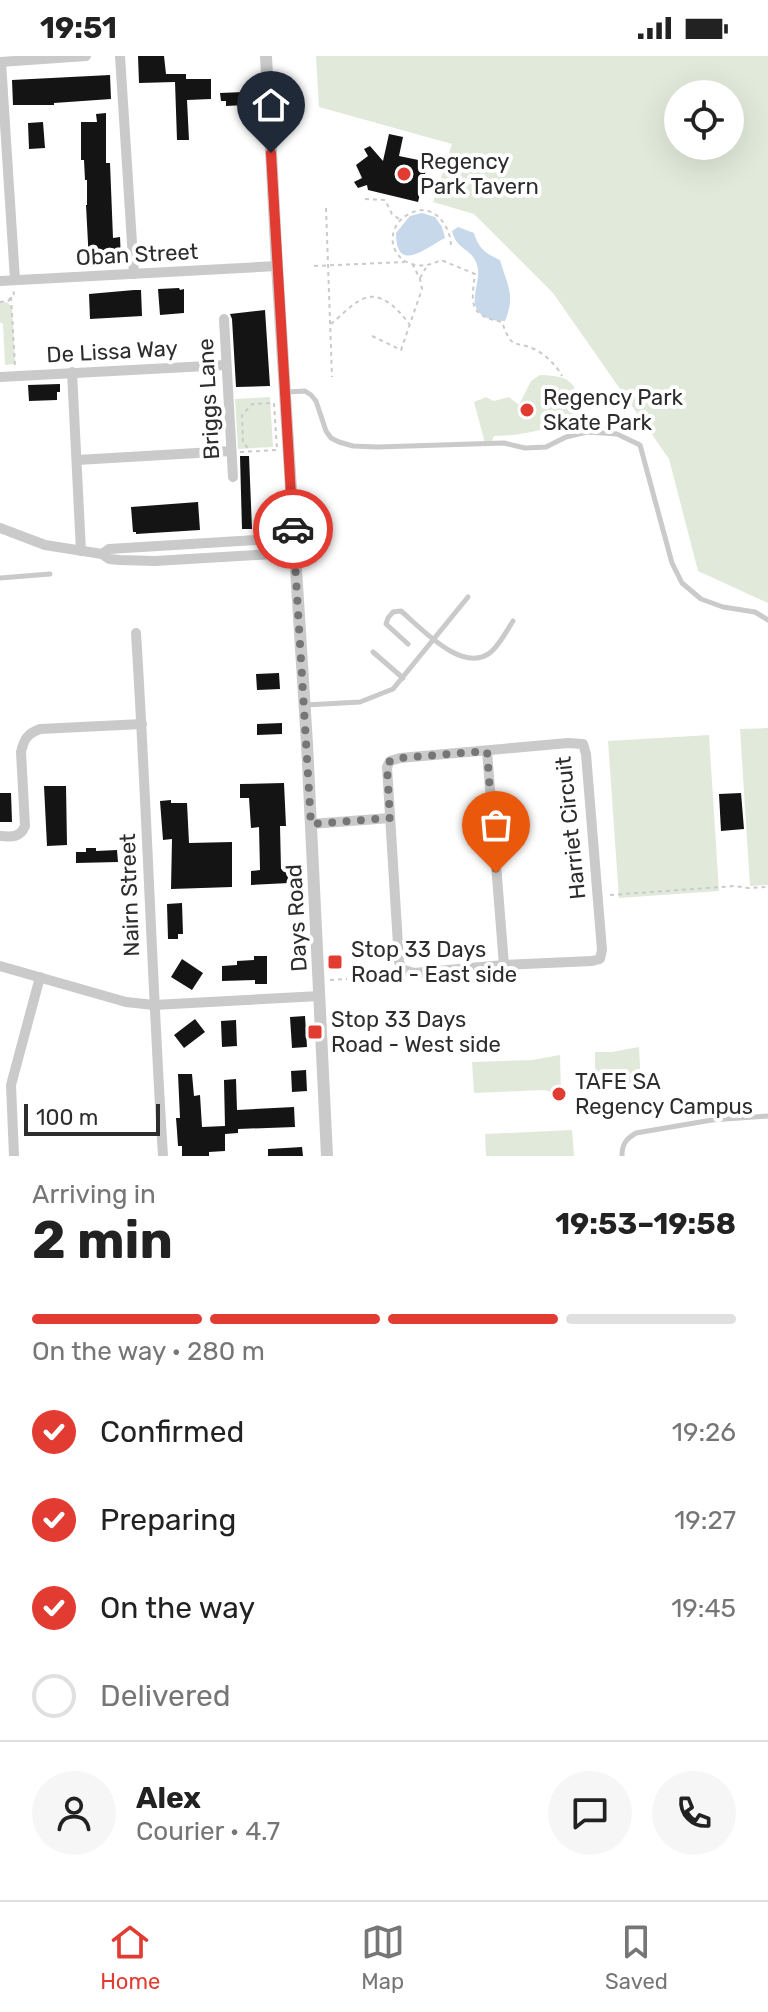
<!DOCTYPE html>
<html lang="en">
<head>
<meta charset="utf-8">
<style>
  :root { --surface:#fff; --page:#f6f6f6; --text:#222; --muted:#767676; --line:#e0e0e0; --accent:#e23b31 }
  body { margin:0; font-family:Rubik,sans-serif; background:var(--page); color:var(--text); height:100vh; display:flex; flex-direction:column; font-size:30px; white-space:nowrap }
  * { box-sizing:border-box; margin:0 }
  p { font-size:26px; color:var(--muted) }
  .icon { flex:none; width:44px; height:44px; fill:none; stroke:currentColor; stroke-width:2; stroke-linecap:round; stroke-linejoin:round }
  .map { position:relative; height:1100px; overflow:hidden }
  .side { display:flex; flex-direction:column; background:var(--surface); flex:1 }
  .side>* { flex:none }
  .controls { position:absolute; left:664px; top:24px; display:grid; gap:16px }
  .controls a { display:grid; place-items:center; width:80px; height:80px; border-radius:50%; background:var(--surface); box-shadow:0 8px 32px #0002; font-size:40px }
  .scale { position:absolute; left:24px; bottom:20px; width:136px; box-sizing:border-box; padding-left:8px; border:4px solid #2d2d2d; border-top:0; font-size:22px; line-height:28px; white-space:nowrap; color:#2d2d2d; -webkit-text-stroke:6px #fff; paint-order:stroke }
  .pin { position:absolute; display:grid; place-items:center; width:68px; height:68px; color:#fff; margin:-82px -34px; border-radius:50% 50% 50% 0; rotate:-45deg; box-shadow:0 0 8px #0007 }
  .pin .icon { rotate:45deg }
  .courier { position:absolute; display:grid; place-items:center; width:80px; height:80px; margin:-40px; border:6px solid #e23b31; border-radius:50%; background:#fff; color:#222; box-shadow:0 2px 10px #0007 }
  .summary em { font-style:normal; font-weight:700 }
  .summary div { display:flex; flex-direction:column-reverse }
  .summary { display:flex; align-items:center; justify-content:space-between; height:136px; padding:0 32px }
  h1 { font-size:52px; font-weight:700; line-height:60px }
  .bar { display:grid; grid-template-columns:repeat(4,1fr); gap:12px 8px; align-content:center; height:96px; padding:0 32px }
  .bar i { height:10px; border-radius:6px; background:var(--line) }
  .bar .on { background:var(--accent) }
  .bar p { grid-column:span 4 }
  .line { display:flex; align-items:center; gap:20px; padding:0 32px; border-top:2px solid var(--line) }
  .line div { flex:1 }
  .round { display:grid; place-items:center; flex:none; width:84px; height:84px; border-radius:42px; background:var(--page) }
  ol { padding:0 32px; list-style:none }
  li { display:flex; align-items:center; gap:24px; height:88px }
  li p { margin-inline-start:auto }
  li .icon { padding:8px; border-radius:50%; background:var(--accent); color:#fff; stroke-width:4 }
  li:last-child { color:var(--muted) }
  li i { width:44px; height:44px; border:4px solid var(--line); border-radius:50% }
  .status { display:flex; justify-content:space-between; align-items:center; height:56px; padding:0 40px; background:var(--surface); direction:ltr }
  .status svg { height:22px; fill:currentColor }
  .tab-bar { display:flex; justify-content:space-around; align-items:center; height:112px; border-top:2px solid var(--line); background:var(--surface); font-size:22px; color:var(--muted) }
  .tab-bar a { display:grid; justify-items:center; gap:4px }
  .tab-bar .on { color:var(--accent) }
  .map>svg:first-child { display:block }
  .green { fill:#e1eada; fill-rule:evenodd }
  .water { fill:#c7d8ea }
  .building { fill:#141414 }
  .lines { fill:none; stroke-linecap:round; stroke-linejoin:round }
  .path { stroke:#cacaca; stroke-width:2; stroke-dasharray:4 4; stroke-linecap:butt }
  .service { stroke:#cacaca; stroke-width:5 }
  .minor { stroke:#cacaca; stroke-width:10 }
  .tertiary { stroke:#cacaca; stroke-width:12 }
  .done { stroke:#767676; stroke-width:8; stroke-dasharray:0 14.4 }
  .route { stroke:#e23b31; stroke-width:10 }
  .poi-dot { fill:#e23b31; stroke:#fff; stroke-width:3 }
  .labels { text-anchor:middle; stroke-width:8; stroke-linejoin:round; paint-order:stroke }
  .poi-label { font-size:22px; fill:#2d2d2d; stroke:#fff; text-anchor:start }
  .street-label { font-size:22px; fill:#2d2d2d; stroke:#fff }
</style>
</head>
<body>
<div class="status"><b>19:51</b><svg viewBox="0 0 49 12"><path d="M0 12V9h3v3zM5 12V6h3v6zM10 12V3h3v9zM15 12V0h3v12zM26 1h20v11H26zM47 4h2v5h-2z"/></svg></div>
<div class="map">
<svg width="768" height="1100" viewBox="0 0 768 1100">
  <rect width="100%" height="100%" fill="#fff"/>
  <g class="green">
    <path d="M316,0H768V547L698,515L669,403L553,237L474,158L433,146L452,88L319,51ZM678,38H730V90H678Z"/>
    <polygon points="7,246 12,251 15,308 5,309 3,268 0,266 0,247"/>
    <path d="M540,319C572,320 578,326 578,358C551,373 524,380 494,380L491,387H485L474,346L486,341L494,345L509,341L519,349L531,325Z"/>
    <polygon points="270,341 273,391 238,393 235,343"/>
    <polygon points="768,672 768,829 750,830 740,673"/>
    <polygon points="709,679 719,835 619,842 608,685"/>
    <polygon points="639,991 641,1029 637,1030 625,1026 595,1028 595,996 612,996"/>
    <polygon points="560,999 561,1038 558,1039 545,1034 474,1037 472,1006 532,1004"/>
    <polygon points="572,1074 574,1100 486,1100 485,1078"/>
  </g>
  <g class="water">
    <path d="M422,157L435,161L442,171L445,182C427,191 396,219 396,177L410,160Z"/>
    <path d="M458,171L474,177C478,192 486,198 500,204C507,229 516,239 505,265C494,266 477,261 475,248C473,233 483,219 475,204C468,191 457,194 452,175Z"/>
  </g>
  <g class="building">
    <polygon points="138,0 164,0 166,18 186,18 186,23 211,23 211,43 187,44 189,84 177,84 175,26 139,27"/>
    <polygon points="110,19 111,43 54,47 54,49 13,49 12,24"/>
    <polygon points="244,36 245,49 226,50 226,45 221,45 220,37"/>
    <polygon points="106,57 106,107 110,107 113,182 120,181 121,204 89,206 86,149 87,149 87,124 85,124 84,104 81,104 81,66 97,66 96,58"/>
    <polygon points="43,66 45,92 29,93 28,67"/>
    <polygon points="389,78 403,81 399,100 428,106 418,146 368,134 367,129 358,132 354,126 362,122 356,109 368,100 364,93 370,90 383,105"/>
    <polygon points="179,232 180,234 184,233 184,257 160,259 158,233"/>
    <polygon points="134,234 141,234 142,260 90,263 89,238"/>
    <polygon points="265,254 270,330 236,331 232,263 230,258"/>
    <polygon points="60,328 60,336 57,336 57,344 29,345 28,329"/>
    <polygon points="240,400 249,400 252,473 242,473"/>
    <polygon points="198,446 200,474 136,478 136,476 133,476 131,451"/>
    <polygon points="279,617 280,633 257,634 256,618"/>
    <polygon points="282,667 282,678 257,679 257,668"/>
    <polygon points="284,727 286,770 280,770 281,813 288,813 289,827 251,829 251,815 260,814 259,771 251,772 249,742 240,742 240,728"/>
    <polygon points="44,730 66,730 67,789 47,790"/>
    <polygon points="0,737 11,737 12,766 0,766"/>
    <polygon points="741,737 744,773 721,775 719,738"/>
    <polygon points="171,744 171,747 187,747 189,787 232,786 232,831 171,833 172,783 163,784 160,745"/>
    <polygon points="86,792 96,792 96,795 117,794 118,806 76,807 76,796 86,796"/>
    <polygon points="182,847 183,878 178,878 178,883 168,883 167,848"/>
    <polygon points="254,900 267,900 267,928 255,928 255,924 222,925 222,910 237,909 237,905 254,904"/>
    <polygon points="182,903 203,917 192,934 171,921"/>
    <polygon points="305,960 307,991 292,992 290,961"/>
    <polygon points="195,963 205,976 184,992 174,979"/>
    <polygon points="236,964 237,990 222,991 221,965"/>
    <polygon points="306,1014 307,1035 292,1036 291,1015"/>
    <polygon points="178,1018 192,1018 194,1040 200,1039 202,1071 225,1070 224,1024 236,1023 237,1054 294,1051 295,1071 238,1073 238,1077 225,1078 225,1095 209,1096 209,1100 182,1100 182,1090 178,1090 177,1075 176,1062 180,1062"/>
    <polygon points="302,1091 303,1100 268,1100 268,1093"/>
  </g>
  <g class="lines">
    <g class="path">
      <polyline points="365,143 385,144 392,158 399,163"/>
      <polyline points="326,152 332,321"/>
      <path d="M451,189C450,168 432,145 409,158C390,167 386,193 405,205C417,212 429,210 441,204L475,218C471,249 469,259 502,266C512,294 513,284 534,293C545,298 557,310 562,320"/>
      <polyline points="314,210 405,206"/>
      <polyline points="420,222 427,210"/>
      <polyline points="11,241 15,310 13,310"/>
      <polyline points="0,246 8,245 14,238 13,233"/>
      <path d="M331,268C341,260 355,244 368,241C384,238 401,256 409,268"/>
      <polyline points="372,280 401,294 422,233 420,223 413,209"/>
      <polyline points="240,396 277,394 274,347 252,348 242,359 243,387 248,392 248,395"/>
      <polyline points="610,839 735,830 748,832 768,831"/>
      <polyline points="330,924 347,923"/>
    </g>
    <g class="service">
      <polyline points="287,336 305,335 311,339 316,345 326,375 331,382 339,386 353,390 377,391 504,387 525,392 546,391 566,381 587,376 617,378 640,389 672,507 682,527 701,543 723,551 755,556 768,564"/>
      <polyline points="0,522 50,518"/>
      <path d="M408,588L386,568L388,562L393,556L401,555C421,572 463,619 491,596C500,588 506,576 513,565"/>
      <polyline points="373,596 403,622"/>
      <polyline points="306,649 360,646 393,633 468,541"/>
      <path d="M622,1100C622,1088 626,1083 636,1077L712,1064L768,1060"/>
    </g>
    <g class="minor">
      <polyline points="120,0 134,218"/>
      <polyline points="0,6 86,0"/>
      <polyline points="1,6 15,224"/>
      <polyline points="0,225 277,210"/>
      <polyline points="224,263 233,421"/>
      <polyline points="72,316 81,495"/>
      <polyline points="0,321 226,309"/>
      <polyline points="77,404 231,395"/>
      <polyline points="0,472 45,489 102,498 109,503 120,504 155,505 273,498 294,490"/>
      <polyline points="102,498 109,493 273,483 293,489"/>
      <path d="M136,577C147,751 152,926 163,1100"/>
      <polygon points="568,687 583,688 586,698 602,894 600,903 592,905 504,909 414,917 401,913 399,905 387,711 390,705 400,702"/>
      <polyline points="487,695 504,909"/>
      <polyline points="311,768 390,762"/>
      <path d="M0,780C11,781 20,782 25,770L21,696C24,683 27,678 40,673L142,668"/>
      <polyline points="0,910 126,946 154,949 320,940"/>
      <polyline points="357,923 382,922 401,913"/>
      <polyline points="14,1100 11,1029 40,921"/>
    </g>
    <polyline class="tertiary" points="266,0 277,210 307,688 327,1100"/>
  </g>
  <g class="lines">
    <polyline class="done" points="293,473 311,768 390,762 387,711 390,705 400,702 487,695 496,817"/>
    <polyline class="route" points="271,97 293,473"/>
  </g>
  <g class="poi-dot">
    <circle cx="404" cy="118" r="8"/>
    <circle cx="527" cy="354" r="8"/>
    <rect x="327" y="898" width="16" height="16" rx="4"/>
    <rect x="307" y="968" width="16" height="16" rx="4"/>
    <circle cx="559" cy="1038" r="8"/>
  </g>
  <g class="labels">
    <g class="poi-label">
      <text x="420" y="113">Regency<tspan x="420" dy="25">Park Tavern</tspan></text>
      <text x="543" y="349">Regency Park<tspan x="543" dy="25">Skate Park</tspan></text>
      <text x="351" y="901">Stop 33 Days<tspan x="351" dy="25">Road - East side</tspan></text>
      <text x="331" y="971">Stop 33 Days<tspan x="331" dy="25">Road - West side</tspan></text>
      <text x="575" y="1033">TAFE SA<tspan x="575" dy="25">Regency Campus</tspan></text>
    </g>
    <g class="street-label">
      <text transform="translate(137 198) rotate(-3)" y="8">Oban Street</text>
      <text transform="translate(112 295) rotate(-3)" y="8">De Lissa Way</text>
      <text transform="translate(208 343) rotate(-93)" y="8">Briggs Lane</text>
      <text transform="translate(570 772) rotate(-96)" y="8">Harriet Circuit</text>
      <text transform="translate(129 839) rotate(-92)" y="8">Nairn Street</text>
      <text transform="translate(296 862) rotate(-93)" y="8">Days Road</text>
    </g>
  </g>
</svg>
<div class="controls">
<a><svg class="icon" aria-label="locate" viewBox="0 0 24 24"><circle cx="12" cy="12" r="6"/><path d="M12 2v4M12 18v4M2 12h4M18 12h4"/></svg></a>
</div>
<div class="scale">100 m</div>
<div class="pin" style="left:496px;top:817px;background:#ea580c"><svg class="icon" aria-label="bag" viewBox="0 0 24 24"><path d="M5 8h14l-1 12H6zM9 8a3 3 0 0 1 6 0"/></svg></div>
<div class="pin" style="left:271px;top:97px;background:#1f2937"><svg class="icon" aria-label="home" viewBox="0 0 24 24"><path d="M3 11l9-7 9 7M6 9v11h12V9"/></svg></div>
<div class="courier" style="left:293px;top:473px"><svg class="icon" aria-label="car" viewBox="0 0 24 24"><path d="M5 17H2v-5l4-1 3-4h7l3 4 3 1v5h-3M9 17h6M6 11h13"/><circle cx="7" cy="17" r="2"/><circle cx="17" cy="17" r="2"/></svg></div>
</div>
<section class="side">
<div class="summary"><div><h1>2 min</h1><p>Arriving in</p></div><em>19:53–19:58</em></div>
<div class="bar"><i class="on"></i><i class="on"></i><i class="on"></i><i></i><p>On the way · 280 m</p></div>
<ol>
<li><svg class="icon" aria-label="check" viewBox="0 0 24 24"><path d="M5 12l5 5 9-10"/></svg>Confirmed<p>19:26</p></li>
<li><svg class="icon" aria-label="check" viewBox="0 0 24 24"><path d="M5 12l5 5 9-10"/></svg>Preparing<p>19:27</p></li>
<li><svg class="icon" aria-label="check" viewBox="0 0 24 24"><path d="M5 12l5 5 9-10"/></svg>On the way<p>19:45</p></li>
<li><i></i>Delivered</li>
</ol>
<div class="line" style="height:144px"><a class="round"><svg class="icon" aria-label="person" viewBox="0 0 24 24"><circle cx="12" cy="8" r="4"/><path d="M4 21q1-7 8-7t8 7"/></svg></a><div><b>Alex</b><p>Courier · 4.7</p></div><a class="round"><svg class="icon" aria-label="chat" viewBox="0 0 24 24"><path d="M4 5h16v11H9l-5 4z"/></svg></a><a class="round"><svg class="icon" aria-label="phone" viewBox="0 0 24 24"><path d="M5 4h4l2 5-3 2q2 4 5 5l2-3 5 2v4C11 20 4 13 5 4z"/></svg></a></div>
</section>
<nav class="tab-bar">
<a class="on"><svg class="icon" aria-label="home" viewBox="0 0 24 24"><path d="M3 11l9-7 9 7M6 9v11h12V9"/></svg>Home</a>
<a><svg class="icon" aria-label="map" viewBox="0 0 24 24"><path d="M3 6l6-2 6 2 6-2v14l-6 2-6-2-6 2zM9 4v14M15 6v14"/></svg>Map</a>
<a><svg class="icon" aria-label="saved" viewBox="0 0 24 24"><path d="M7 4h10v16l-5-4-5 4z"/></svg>Saved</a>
</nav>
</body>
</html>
